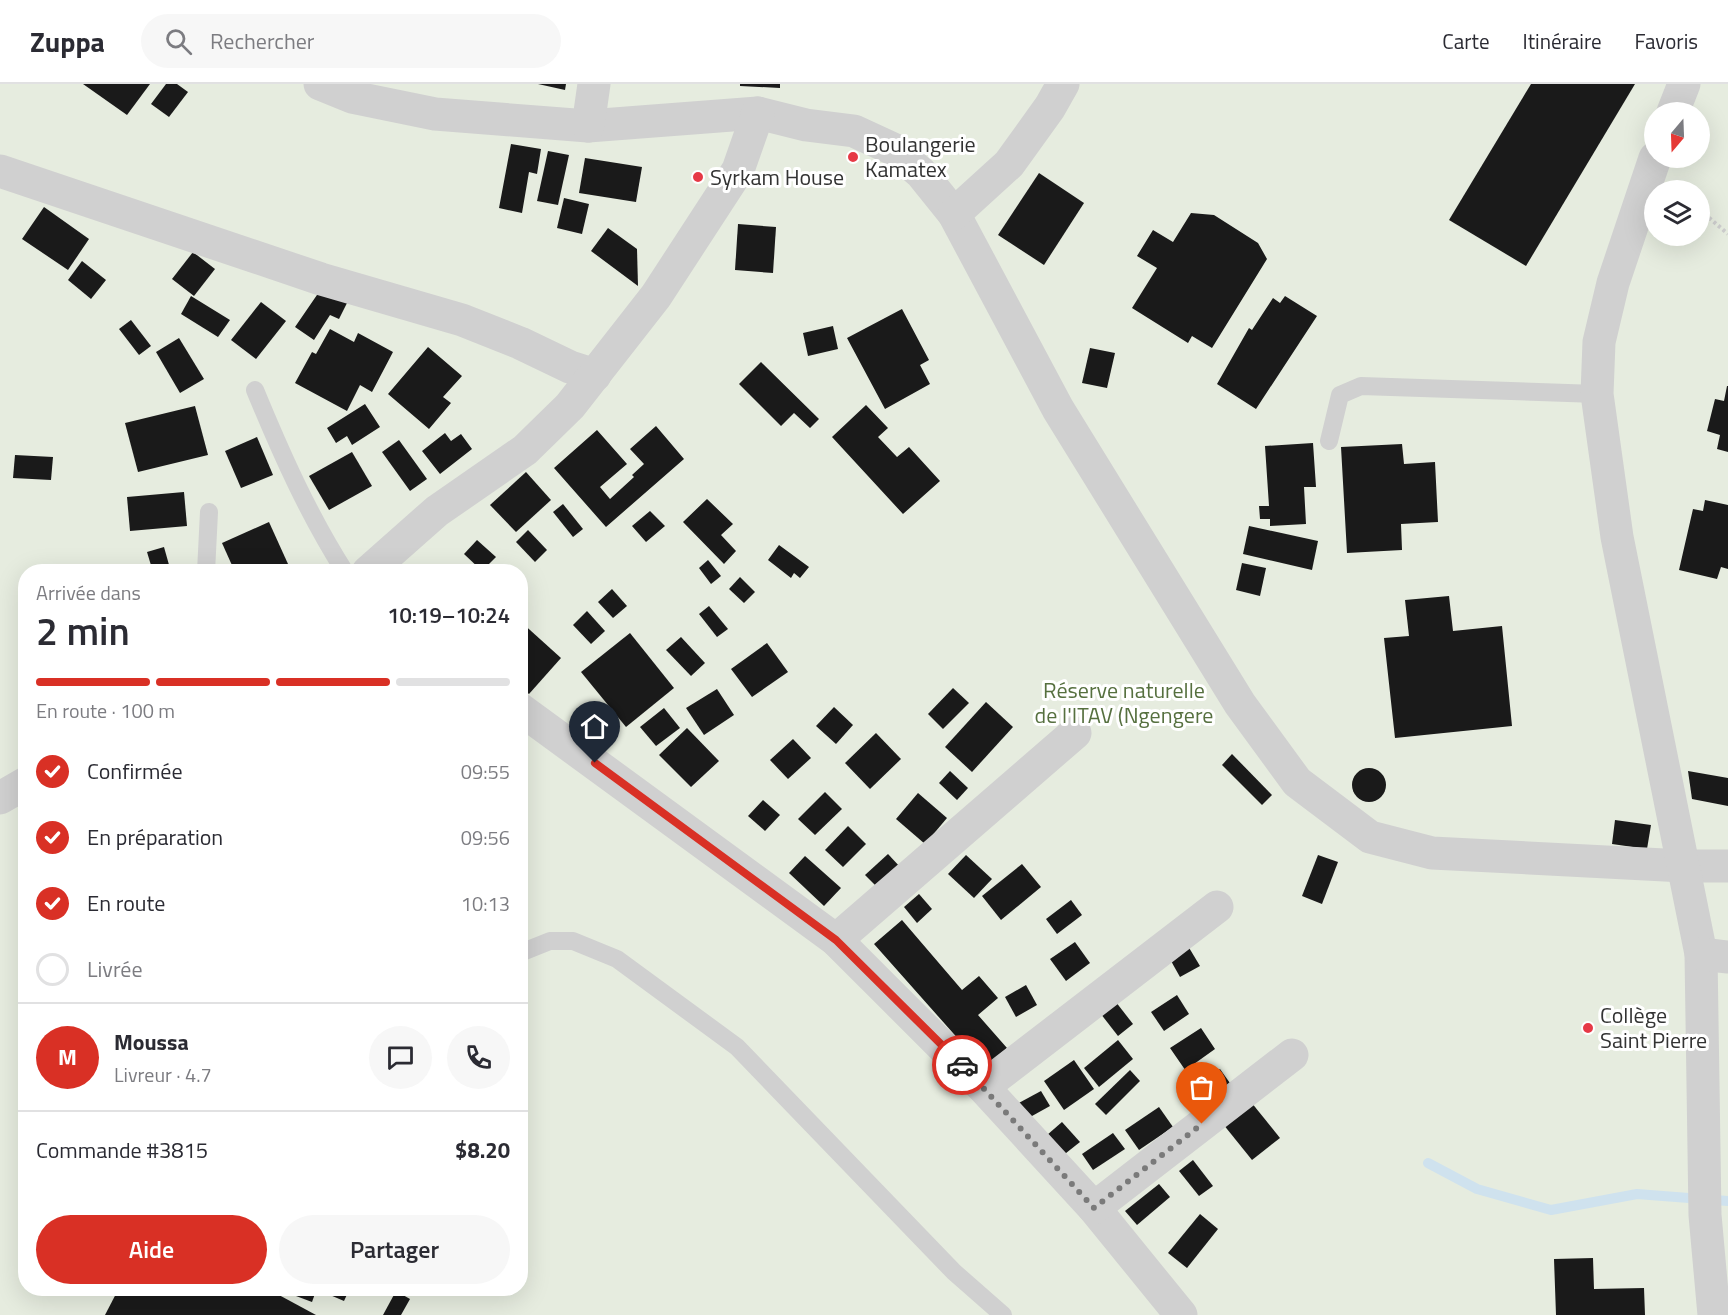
<!DOCTYPE html>
<html lang="fr">
<head>
<meta charset="utf-8">
<style>
  :root { --surface:#fff; --page:#f7f7f7; --text:#2b2b33; --muted:#7c7c81; --line:#e1e1e2; --accent:#d93025 }
  body { margin:0; font-family:"Titillium Web",sans-serif; background:var(--page); color:var(--text); height:100vh; display:flex; flex-direction:column; font-size:22px; white-space:nowrap }
  * { box-sizing:border-box; margin:0 }
  p { font-size:20px; color:var(--muted) }
  .icon { flex:none; width:33px; height:33px; fill:none; stroke:currentColor; stroke-width:2; stroke-linecap:round; stroke-linejoin:round }
  .map { position:relative; flex:1; overflow:hidden }
  .side { position:absolute; left:18px; top:480px; width:510px; height:732px; display:flex; flex-direction:column; background:var(--surface); border-radius:24px; box-shadow:0 6px 24px #0002 }
  .side>* { flex:none }
  .needle { width:39px; rotate:199deg }
  .tools { position:absolute; left:1644px; top:18px; display:grid; gap:12px }
  .tools a { display:grid; place-items:center; width:66px; height:66px; border-radius:50%; background:var(--surface); box-shadow:0 6px 24px #0002; font-size:30px }
  .pin { position:absolute; display:grid; place-items:center; width:51px; height:51px; color:#fff; margin:-62px -26px; border-radius:50% 50% 50% 0; rotate:-45deg; box-shadow:0 0 6px #0007 }
  .pin .icon { rotate:45deg }
  .courier { position:absolute; display:grid; place-items:center; width:60px; height:60px; margin:-30px; border:4px solid #d93025; border-radius:50%; background:#fff; color:#222; box-shadow:0 2px 8px #0007 }
  .headline em { font-style:normal; font-weight:600 }
  .headline div { display:flex; flex-direction:column-reverse }
  .headline { display:flex; align-items:center; justify-content:space-between; height:102px; padding:0 18px }
  h1 { font-size:39px; font-weight:600; line-height:45px }
  .bar { display:grid; grid-template-columns:repeat(4,1fr); gap:9px 6px; align-content:center; height:72px; padding:0 18px }
  .bar i { height:8px; border-radius:4px; background:var(--line) }
  .bar .active { background:var(--accent) }
  .bar p { grid-column:span 4 }
  .line { display:flex; align-items:center; gap:15px; padding:0 18px; border-top:2px solid var(--line) }
  .line div { flex:1 }
  .round { display:grid; place-items:center; flex:none; width:63px; height:63px; border-radius:32px; background:var(--page) }
  ol { padding:0 18px; list-style:none }
  li { display:flex; align-items:center; gap:18px; height:66px }
  li p { margin-inline-start:auto }
  li .icon { padding:6px; border-radius:50%; background:var(--accent); color:#fff; stroke-width:4 }
  li:last-child { color:var(--muted) }
  li i { width:33px; height:33px; border:3px solid var(--line); border-radius:50% }
  .primary-button { display:flex; gap:12px; margin-top:auto; padding:12px 18px }
  .primary-button a { flex:1; height:69px; border-radius:36px; background:var(--accent); color:#fff; font-size:24px; font-weight:600; line-height:69px; text-align:center }
  .primary-button a+a { background:var(--page); color:var(--text) }
  header { display:flex; align-items:center; gap:36px; box-sizing:border-box; height:84px; padding:0 30px; background:var(--surface); border-bottom:2px solid var(--line) }
  header strong { font-size:28px }
  nav { display:flex; gap:33px; margin-inline-start:auto; font-size:21px }
  .search { width:420px; height:54px; background:var(--page); display:flex; align-items:center; gap:15px; box-sizing:border-box; padding:0 21px; border-radius:33px; color:var(--muted); font-size:22px }
  .map>svg:first-child { display:block }
  .green { fill:#e6ecdf; fill-rule:evenodd }
  .lines { fill:none; stroke-linecap:round; stroke-linejoin:round }
  .stream { stroke:#cfe2ee; stroke-width:10 }
  .building { fill:#1a1a1a }
  .path { stroke:#cdcdcd; stroke-width:4; stroke-dasharray:3 3; stroke-linecap:butt }
  .lane { stroke:#d0d0d0; stroke-width:18 }
  .street { stroke:#d0d0d0; stroke-width:33 }
  .done { stroke:#7a7a7a; stroke-width:6; stroke-dasharray:0 10.8 }
  .route { stroke:#d93025; stroke-width:8 }
  .poi-dot { fill:#e63946; stroke:#fff; stroke-width:2 }
  .labels { text-anchor:middle; stroke-width:6; stroke-linejoin:round; paint-order:stroke }
  .poi-label { font-size:22px; fill:#333; stroke:#fff; text-anchor:start }
  .park-label { font-size:22px; fill:#56703f; stroke:#fff }
</style>
</head>
<body>
<header>
<strong>Zuppa</strong>
<div class="search"><svg class="icon" aria-label="search" viewBox="0 0 24 24"><circle cx="10" cy="10" r="6"/><path d="M15 15l6 6"/></svg>Rechercher</div>
<nav><a>Carte</a><a>Itinéraire</a><a>Favoris</a></nav>
</header>
<div class="map">
<svg width="1728" height="1231" viewBox="0 0 1728 1231">
  <rect width="100%" height="100%" fill="#fff"/>
  <path class="green" d="M0,0H1728V1231H0ZM1654,28H1700V74H1654ZM1654,106H1700V152H1654ZM26,488H520V1204H26Z"/>
  <g class="lines">
    <polyline class="stream" points="1428,1079 1477,1105 1551,1126 1637,1110 1728,1117"/>
  </g>
  <g class="building">
    <polygon points="83,0 150,0 127,31"/>
    <polygon points="166,0 177,0 188,8 169,33 151,20"/>
    <polygon points="538,0 566,0 565,6"/>
    <polygon points="740,0 780,0 780,4 740,2"/>
    <polygon points="1531,0 1635,0 1526,182 1449,136"/>
    <polygon points="511,60 541,65 537,90 529,88 522,129 499,124"/>
    <polygon points="548,67 569,71 558,121 537,117"/>
    <polygon points="585,74 642,83 636,118 579,109"/>
    <polygon points="1039,89 1084,119 1044,181 998,151"/>
    <polygon points="564,114 589,120 582,150 557,144"/>
    <polygon points="44,123 89,155 68,186 22,155"/>
    <polygon points="1191,129 1214,131 1258,159 1267,175 1212,264 1192,252 1188,259 1132,224 1157,184 1137,172 1153,146 1173,158"/>
    <polygon points="738,140 776,143 773,189 735,186"/>
    <polygon points="608,144 637,165 638,202 591,167"/>
    <polygon points="193,168 215,185 194,212 172,195"/>
    <polygon points="82,177 106,196 91,215 68,196"/>
    <polygon points="319,208 349,215 339,235 330,231 314,256 295,243"/>
    <polygon points="191,212 230,236 218,253 181,230"/>
    <polygon points="1285,212 1317,232 1256,325 1217,300 1249,244 1252,246 1273,214 1280,219"/>
    <polygon points="261,218 286,237 256,275 231,256"/>
    <polygon points="902,225 929,276 920,281 930,300 885,325 847,254"/>
    <polygon points="131,236 151,262 139,271 119,245"/>
    <polygon points="833,242 838,265 808,272 803,249"/>
    <polygon points="330,245 354,258 358,249 393,268 372,308 360,301 347,327 295,299 312,268 316,270"/>
    <polygon points="179,254 204,295 180,309 156,268"/>
    <polygon points="428,263 462,292 443,313 451,319 429,345 388,310"/>
    <polygon points="1090,264 1115,269 1107,304 1082,299"/>
    <polygon points="761,278 819,335 810,344 794,329 781,342 739,300"/>
    <polygon points="1727,302 1728,302 1728,368 1717,365 1720,351 1707,347 1715,315 1724,317"/>
    <polygon points="365,320 380,343 352,361 347,352 336,359 327,344"/>
    <polygon points="866,321 888,344 878,353 897,373 909,363 940,397 903,430 832,353"/>
    <polygon points="195,322 208,371 138,388 125,339"/>
    <polygon points="656,342 684,375 606,443 554,384 597,346 627,380 600,403 610,415 634,393 632,391 644,380 630,365"/>
    <polygon points="445,349 451,357 461,350 472,365 440,390 422,367"/>
    <polygon points="257,353 273,391 241,404 225,367"/>
    <polygon points="399,356 427,395 410,407 382,368"/>
    <polygon points="1313,359 1316,403 1304,403 1306,440 1270,442 1270,435 1260,435 1259,422 1269,422 1265,362"/>
    <polygon points="1402,360 1404,380 1435,378 1438,438 1401,440 1402,466 1347,469 1341,363"/>
    <polygon points="352,368 372,402 329,426 309,392"/>
    <polygon points="15,371 53,373 51,396 13,394"/>
    <polygon points="526,388 551,416 516,448 490,421"/>
    <polygon points="184,408 187,442 130,447 127,413"/>
    <polygon points="707,415 733,440 721,451 736,467 724,480 683,438"/>
    <polygon points="1705,416 1728,421 1728,485 1721,483 1717,495 1679,486 1693,425 1703,427"/>
    <polygon points="563,420 583,445 573,453 553,428"/>
    <polygon points="650,427 665,442 646,458 632,442"/>
    <polygon points="269,438 288,480 273,488 235,488 222,459"/>
    <polygon points="1249,442 1318,457 1312,486 1243,470"/>
    <polygon points="528,446 547,466 535,478 516,458"/>
    <polygon points="477,456 496,473 482,487 464,470"/>
    <polygon points="779,461 809,483 800,494 794,489 791,494 768,476"/>
    <polygon points="164,463 171,488 153,488 147,468"/>
    <polygon points="708,476 721,492 711,500 699,484"/>
    <polygon points="1242,479 1266,484 1260,512 1236,506"/>
    <polygon points="740,493 755,508 744,519 729,505"/>
    <polygon points="612,505 627,522 613,534 598,518"/>
    <polygon points="1449,512 1453,547 1502,542 1512,642 1395,654 1384,554 1409,552 1405,516"/>
    <polygon points="709,522 728,545 717,553 699,530"/>
    <polygon points="587,527 605,547 591,560 573,541"/>
    <polygon points="520,537 561,574 529,610 520,603"/>
    <polygon points="630,549 674,604 626,643 581,588"/>
    <polygon points="681,553 705,579 691,592 666,566"/>
    <polygon points="767,559 788,588 752,613 731,585"/>
    <polygon points="953,604 969,619 943,645 928,630"/>
    <polygon points="717,605 734,631 704,651 686,624"/>
    <polygon points="986,618 1013,643 972,688 945,663"/>
    <polygon points="834,623 853,641 836,660 816,642"/>
    <polygon points="664,624 680,644 656,662 640,643"/>
    <polygon points="687,644 719,677 691,703 659,671"/>
    <polygon points="876,649 901,675 870,705 845,679"/>
    <polygon points="793,655 811,674 788,695 770,676"/>
    <polygon points="1232,670 1272,711 1262,721 1222,681"/>
    <circle cx="1369" cy="701" r="17"/>
    <polygon points="950,687 968,704 957,716 939,699"/>
    <polygon points="1688,687 1728,694 1728,722 1692,715"/>
    <polygon points="825,708 842,725 815,751 798,735"/>
    <polygon points="918,709 947,734 925,760 896,735"/>
    <polygon points="763,716 780,731 765,747 748,732"/>
    <polygon points="1615,736 1651,741 1647,765 1612,760"/>
    <polygon points="848,742 866,760 843,783 825,766"/>
    <polygon points="888,770 901,784 879,805 865,791"/>
    <polygon points="966,771 992,795 974,814 948,790"/>
    <polygon points="1318,771 1338,778 1322,820 1302,812"/>
    <polygon points="805,772 841,804 824,822 789,789"/>
    <polygon points="1022,780 1041,803 1001,836 982,812"/>
    <polygon points="919,810 932,825 917,839 904,823"/>
    <polygon points="1071,816 1082,831 1057,850 1046,835"/>
    <polygon points="902,836 962,906 979,892 998,914 978,931 1007,964 984,984 874,860"/>
    <polygon points="1185,857 1200,882 1180,893 1166,868"/>
    <polygon points="1075,858 1090,879 1066,897 1050,875"/>
    <polygon points="1026,901 1037,921 1016,933 1005,913"/>
    <polygon points="1177,911 1189,930 1164,947 1151,928"/>
    <polygon points="1112,913 1133,940 1118,952 1097,925"/>
    <polygon points="1201,944 1215,965 1194,980 1205,995 1220,985 1232,1002 1208,1019 1170,964"/>
    <polygon points="1118,956 1133,975 1099,1003 1084,984"/>
    <polygon points="1074,976 1094,1005 1064,1026 1044,997"/>
    <polygon points="1130,986 1140,997 1106,1031 1095,1020"/>
    <polygon points="1041,1007 1050,1022 1023,1037 1015,1021"/>
    <polygon points="1251,1018 1280,1054 1252,1076 1223,1040"/>
    <polygon points="1159,1023 1173,1043 1139,1066 1125,1046"/>
    <polygon points="1062,1038 1080,1058 1056,1077 1039,1058"/>
    <polygon points="1113,1049 1125,1065 1093,1086 1082,1070"/>
    <polygon points="1193,1076 1213,1102 1199,1112 1179,1087"/>
    <polygon points="1159,1100 1170,1113 1137,1141 1125,1127"/>
    <polygon points="1200,1130 1218,1145 1187,1184 1168,1169"/>
    <polygon points="1593,1174 1594,1205 1644,1204 1645,1231 1556,1231 1554,1175"/>
    <polygon points="119,1204 266,1204 316,1231 105,1231"/>
    <polygon points="299,1204 317,1204 312,1218 296,1212"/>
    <polygon points="333,1204 350,1204 344,1217 330,1211"/>
    <polygon points="396,1207 410,1215 401,1231 383,1231"/>
  </g>
  <g class="lines">
    <polyline class="path" points="1700,126 1728,150"/>
    <g class="lane">
      <path d="M255,306C281,369 308,430 345,488"/>
      <polyline points="1329,357 1340,311 1361,302 1597,310"/>
      <polyline points="206,488 209,428"/>
      <polyline points="520,869 550,857 573,857 617,875 737,963 954,1188 1003,1231"/>
    </g>
    <g class="street">
      <polyline points="320,0 352,13 435,30 588,42 758,29 806,41 854,47 893,65 921,89 954,130 1058,325 1240,620 1297,698 1370,753 1432,769 1684,782 1728,782"/>
      <polyline points="1673,28 1684,0"/>
      <polyline points="588,42 594,0"/>
      <polyline points="1655,74 1613,199 1599,258 1597,310 1617,453 1701,870 1705,1131 1714,1231"/>
      <polyline points="0,87 321,195 462,236 520,259 570,283 595,291"/>
      <polyline points="954,130 1009,80 1050,23 1063,0"/>
      <polyline points="368,488 437,427 525,366 570,322 656,212 738,86 758,29"/>
      <polyline points="520,625 836,856 983,1003 1094,1124 1181,1231"/>
      <polyline points="0,714 26,699"/>
      <polyline points="836,856 1075,649"/>
      <polyline points="1701,870 1728,873"/>
      <polyline points="983,1003 1217,823"/>
      <polyline points="1094,1124 1292,971"/>
    </g>
  </g>
  <g class="lines">
    <polyline class="done" points="962,981 1094,1124 1202,1040"/>
    <polyline class="route" points="595,679 836,856 962,981"/>
  </g>
  <g class="poi-dot">
    <circle cx="853" cy="73" r="6"/>
    <circle cx="698" cy="93" r="6"/>
    <circle cx="1588" cy="944" r="6"/>
  </g>
  <g class="labels">
    <g class="poi-label">
      <text x="865" y="68">Boulangerie<tspan x="865" dy="25">Kamatex</tspan></text>
      <text x="710" y="101">Syrkam House</text>
      <text x="1600" y="939">Collège<tspan x="1600" dy="25">Saint Pierre</tspan></text>
    </g>
    <g class="park-label">
      <text x="1124" y="614">Réserve naturelle<tspan x="1124" dy="25">de l'ITAV (Ngengere</tspan></text>
    </g>
  </g>
</svg>
<div class="tools">
<a><svg class="needle" viewBox="-14 -14 28 28"><path d="M0-13l5 13h-10z" fill="#e53935"/><path d="M0 13l5-13h-10z" fill="#7c7c81"/></svg></a>
<a><svg class="icon" aria-label="layers" viewBox="0 0 24 24"><path d="M12 4l9 5-9 5-9-5zM3 14l9 5 9-5"/></svg></a>
</div>
<div class="pin" style="left:1202px;top:1040px;background:#ea580c"><svg class="icon" aria-label="bag" viewBox="0 0 24 24"><path d="M5 8h14l-1 12H6zM9 8a3 3 0 0 1 6 0"/></svg></div>
<div class="pin" style="left:595px;top:679px;background:#1f2937"><svg class="icon" aria-label="home" viewBox="0 0 24 24"><path d="M3 11l9-7 9 7M6 9v11h12V9"/></svg></div>
<div class="courier" style="left:962px;top:981px"><svg class="icon" aria-label="car" viewBox="0 0 24 24"><path d="M5 17H2v-5l4-1 3-4h7l3 4 3 1v5h-3M9 17h6M6 11h13"/><circle cx="7" cy="17" r="2"/><circle cx="17" cy="17" r="2"/></svg></div>
<section class="side">
<div class="headline"><div><h1>2 min</h1><p>Arrivée dans</p></div><em>10:19–10:24</em></div>
<div class="bar"><i class="active"></i><i class="active"></i><i class="active"></i><i></i><p>En route · 100 m</p></div>
<ol>
<li><svg class="icon" aria-label="check" viewBox="0 0 24 24"><path d="M5 12l5 5 9-10"/></svg>Confirmée<p>09:55</p></li>
<li><svg class="icon" aria-label="check" viewBox="0 0 24 24"><path d="M5 12l5 5 9-10"/></svg>En préparation<p>09:56</p></li>
<li><svg class="icon" aria-label="check" viewBox="0 0 24 24"><path d="M5 12l5 5 9-10"/></svg>En route<p>10:13</p></li>
<li><i></i>Livrée</li>
</ol>
<div class="line" style="height:108px"><b class="round" style="background:var(--accent);color:#fff">M</b><div><b>Moussa</b><p>Livreur · 4.7</p></div><a class="round"><svg class="icon" aria-label="chat" viewBox="0 0 24 24"><path d="M4 5h16v11H9l-5 4z"/></svg></a><a class="round"><svg class="icon" aria-label="phone" viewBox="0 0 24 24"><path d="M5 4h4l2 5-3 2q2 4 5 5l2-3 5 2v4C11 20 4 13 5 4z"/></svg></a></div>
<div class="line" style="height:78px"><div>Commande #3815</div><b>$8.20</b></div>
<div class="primary-button"><a>Aide</a><a>Partager</a></div>
</section>
</div>
</body>
</html>
